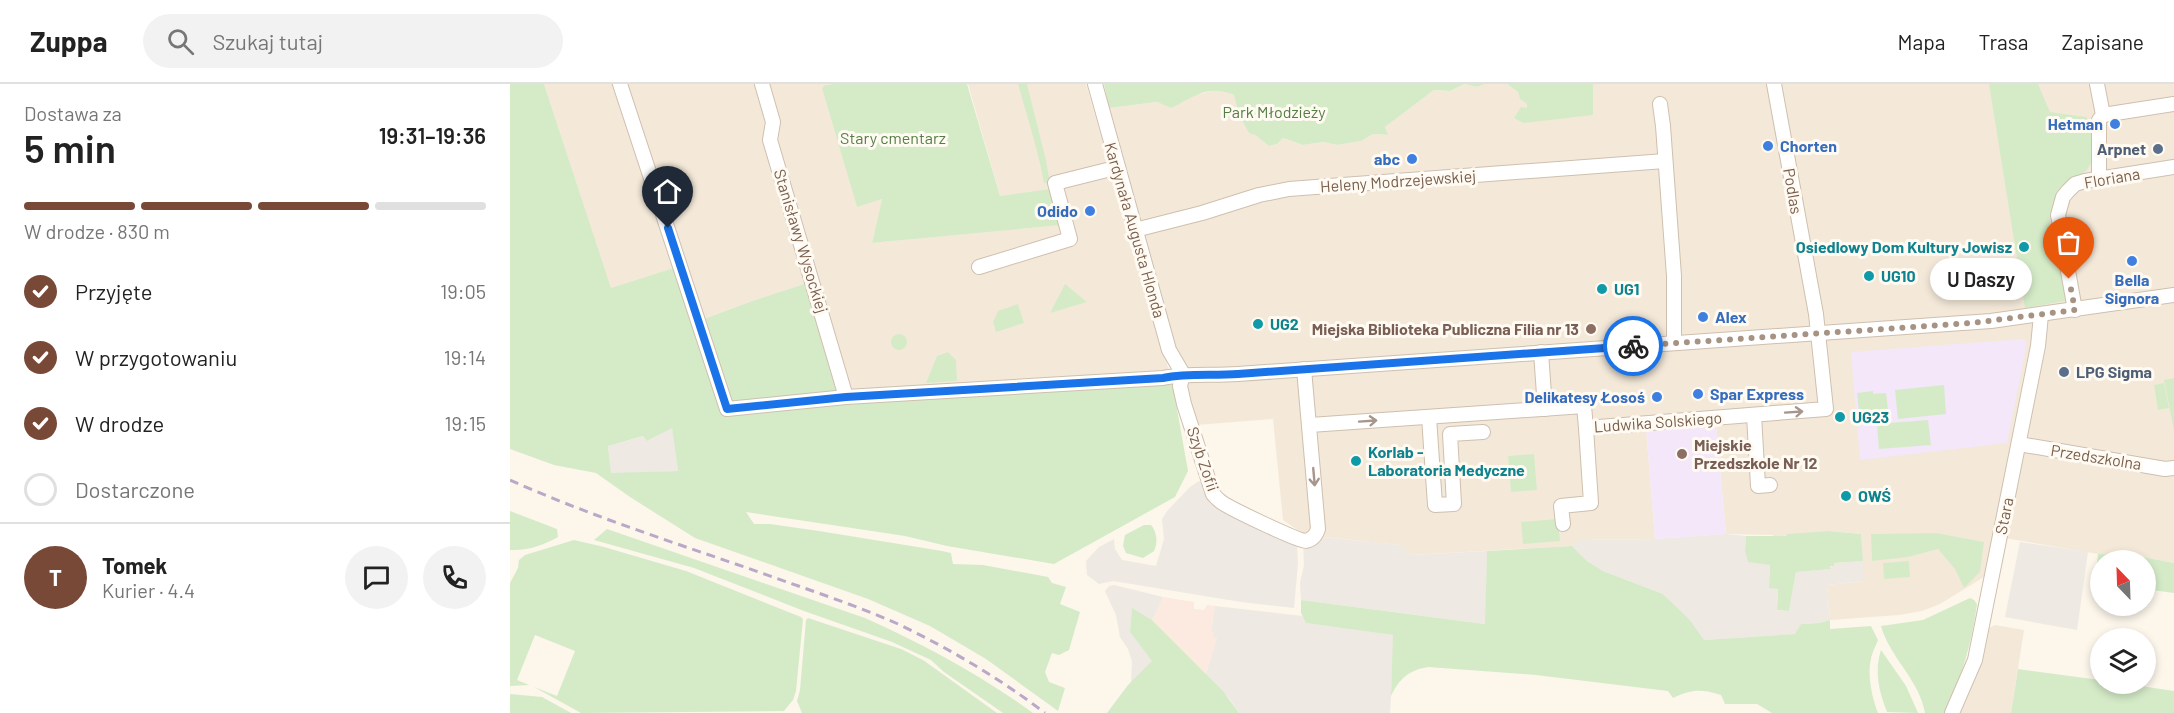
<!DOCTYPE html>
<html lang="pl">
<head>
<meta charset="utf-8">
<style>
  :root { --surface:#fff; --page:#f2f2f2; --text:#222; --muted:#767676; --line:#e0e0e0; --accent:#794938 }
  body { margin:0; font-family:Barlow,sans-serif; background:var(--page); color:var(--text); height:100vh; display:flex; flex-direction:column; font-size:22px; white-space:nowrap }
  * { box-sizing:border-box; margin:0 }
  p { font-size:20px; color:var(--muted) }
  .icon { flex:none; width:33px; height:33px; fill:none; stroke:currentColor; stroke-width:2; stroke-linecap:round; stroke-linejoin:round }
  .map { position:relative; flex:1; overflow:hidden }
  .details { display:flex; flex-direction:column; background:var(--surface); width:510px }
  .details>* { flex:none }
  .needle { width:39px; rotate:337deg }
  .tools { position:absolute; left:1580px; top:466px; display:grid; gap:12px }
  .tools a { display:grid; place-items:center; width:66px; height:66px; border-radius:50%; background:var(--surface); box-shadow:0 3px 9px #0003; font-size:30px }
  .pin { position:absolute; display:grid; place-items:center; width:51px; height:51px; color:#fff; margin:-62px -26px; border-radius:50% 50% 50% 0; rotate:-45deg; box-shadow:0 0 6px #0007 }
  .pin .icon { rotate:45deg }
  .courier { position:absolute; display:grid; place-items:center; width:60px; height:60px; margin:-30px; border:4px solid #1a73e8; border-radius:50%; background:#fff; color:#222; box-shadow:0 2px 8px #0007 }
  .bubble { position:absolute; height:42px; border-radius:21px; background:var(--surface); box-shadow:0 3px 9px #0003; font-size:20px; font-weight:600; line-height:42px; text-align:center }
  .headline em { font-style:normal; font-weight:600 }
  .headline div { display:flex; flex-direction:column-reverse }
  .headline { display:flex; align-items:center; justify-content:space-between; height:102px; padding:0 24px }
  h1 { font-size:39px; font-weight:600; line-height:45px }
  .bar { display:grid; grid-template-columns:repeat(4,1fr); gap:9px 6px; align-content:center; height:72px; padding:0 24px }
  .bar i { height:8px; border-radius:4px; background:var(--line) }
  .bar .active { background:var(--accent) }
  .bar p { grid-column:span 4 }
  .line { display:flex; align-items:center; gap:15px; padding:0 24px; border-top:2px solid var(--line) }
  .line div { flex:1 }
  .round { display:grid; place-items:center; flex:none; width:63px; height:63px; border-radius:32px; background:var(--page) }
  ol { padding:0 24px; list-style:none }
  li { display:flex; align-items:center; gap:18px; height:66px }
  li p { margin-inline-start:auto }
  li .icon { padding:6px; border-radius:50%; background:var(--accent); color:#fff; stroke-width:4 }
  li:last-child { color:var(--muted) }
  li i { width:33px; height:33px; border:3px solid var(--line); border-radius:50% }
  header { display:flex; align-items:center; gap:36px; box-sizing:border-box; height:84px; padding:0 30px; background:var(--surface); border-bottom:2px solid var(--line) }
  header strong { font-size:28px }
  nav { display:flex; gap:33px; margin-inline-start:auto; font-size:21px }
  .search { width:420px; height:54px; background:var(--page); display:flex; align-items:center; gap:15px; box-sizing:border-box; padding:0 21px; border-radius:33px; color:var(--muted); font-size:22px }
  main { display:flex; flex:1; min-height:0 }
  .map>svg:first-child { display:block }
  .residential { fill:#f4e9d9 }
  .commercial { fill:#fce9df }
  .industrial { fill:#eee9e3 }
  .education { fill:#f3e7f9 }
  .green { fill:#d5ebc8; fill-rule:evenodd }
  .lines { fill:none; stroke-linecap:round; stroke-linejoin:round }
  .minor-casing { stroke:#cfbfaf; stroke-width:16 }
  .minor { stroke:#fff; stroke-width:14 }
  .rail { stroke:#baa8c8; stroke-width:3; stroke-dasharray:9 6; stroke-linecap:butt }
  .oneway { stroke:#a7968b }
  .done { stroke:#a69384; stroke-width:6; stroke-dasharray:0 10.8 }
  .route { stroke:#1a73e8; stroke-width:8 }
  .shop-dot { fill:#3f7fe0; stroke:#fffaf2; stroke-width:2 }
  .service-dot { fill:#5c6f8a; stroke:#fffaf2; stroke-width:2 }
  .culture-dot { fill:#0f9aa8; stroke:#fffaf2; stroke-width:2 }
  .education-dot { fill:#8d6e63; stroke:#fffaf2; stroke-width:2 }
  .labels { text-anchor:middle; stroke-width:6; stroke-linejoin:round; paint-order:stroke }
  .park-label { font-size:16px; fill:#547e45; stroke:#fffaf2 }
  .shop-label { font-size:16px; font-weight:bold; fill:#366cbe; stroke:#fffaf2; text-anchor:end }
  .service-label { font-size:16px; font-weight:bold; fill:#4e5e75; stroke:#fffaf2; text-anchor:end }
  .street-label { font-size:16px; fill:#785e4d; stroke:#fffaf2 }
  .culture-label { font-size:16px; font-weight:bold; fill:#0d838f; stroke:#fffaf2; text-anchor:start }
  .education-label { font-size:16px; font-weight:bold; fill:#785e54; stroke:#fffaf2; text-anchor:end }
</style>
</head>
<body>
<header>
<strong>Zuppa</strong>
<div class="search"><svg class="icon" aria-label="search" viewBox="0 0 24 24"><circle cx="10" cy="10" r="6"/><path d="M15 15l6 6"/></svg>Szukaj tutaj</div>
<nav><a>Mapa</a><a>Trasa</a><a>Zapisane</a></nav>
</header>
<main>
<section class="details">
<div class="headline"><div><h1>5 min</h1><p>Dostawa za</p></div><em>19:31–19:36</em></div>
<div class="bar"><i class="active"></i><i class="active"></i><i class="active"></i><i></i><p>W drodze · 830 m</p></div>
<ol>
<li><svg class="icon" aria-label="check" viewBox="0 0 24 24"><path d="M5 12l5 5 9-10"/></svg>Przyjęte<p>19:05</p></li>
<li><svg class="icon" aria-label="check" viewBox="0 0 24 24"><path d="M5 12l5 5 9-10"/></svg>W przygotowaniu<p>19:14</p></li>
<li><svg class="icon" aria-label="check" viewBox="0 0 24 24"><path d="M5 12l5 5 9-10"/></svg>W drodze<p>19:15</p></li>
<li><i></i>Dostarczone</li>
</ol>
<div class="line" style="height:108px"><b class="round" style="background:var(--accent);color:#fff">T</b><div><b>Tomek</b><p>Kurier · 4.4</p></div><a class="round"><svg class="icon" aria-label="chat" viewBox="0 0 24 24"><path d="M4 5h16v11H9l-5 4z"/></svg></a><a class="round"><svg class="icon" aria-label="phone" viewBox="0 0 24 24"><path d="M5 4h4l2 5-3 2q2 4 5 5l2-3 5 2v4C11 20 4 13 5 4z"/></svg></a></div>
</section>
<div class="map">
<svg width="1664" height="629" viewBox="0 0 1664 629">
  <rect width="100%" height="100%" fill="#fcf6eb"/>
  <g class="residential">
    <polygon points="34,0 323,0 315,1 347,122 372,115 362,159 551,141 490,112 458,0 576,0 662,297 332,321 311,251 300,198 242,217 183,239 101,205"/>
    <polygon points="956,0 967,3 975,0 997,0 1008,8 1017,20 1017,24 1004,34 1083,31 1083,0 1664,0 1664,479 1623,471 1588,470 1483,452 1474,493 1430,520 1412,527 1389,531 1320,536 1317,501 1353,497 1351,450 1319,447 1263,453 1263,451 1216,450 1206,339 1136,344 1145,455 1071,456 1062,462 901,471 890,461 795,451 773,436 763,335 686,341 599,24 647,18 661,23 675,17 681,12 711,5 724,11 745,51 759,62 767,60 773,54 793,61 813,58 827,61 850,57 863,50 877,51 875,43 924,6 940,7"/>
    <polygon points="1485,541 1514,546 1501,629 1448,629 1477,545"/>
  </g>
  <polygon class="commercial" points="653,513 684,518 684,525 694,526 697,521 705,522 701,548 704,548 707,554 696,590 642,536"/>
  <g class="industrial">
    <polygon points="162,343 168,387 101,390 98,362 134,352 138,357"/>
    <polygon points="689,397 787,462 788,480 784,524 731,518 603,497 589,500 577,491 576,477 589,463 604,455 605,465 612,476 646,482 654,455 652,435 657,427 680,403"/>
    <polygon points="1216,450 1236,452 1235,466 1260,481 1259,503 1268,504 1267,526 1279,527 1286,488 1320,485 1323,479 1353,477 1353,497 1317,501 1320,536 1309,539 1291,540 1286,550 1194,556 1170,527 1153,510 1093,487 1077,477 1062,462 1071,456 1145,455"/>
    <polygon points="802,452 891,461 901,471 977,467 976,540 791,516 790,499 794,481 793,460"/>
    <polygon points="1510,458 1578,468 1567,546 1495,533"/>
    <polygon points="604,501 653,513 642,536 622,525 620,548 643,577 621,599 622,577 618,565 610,553 606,531 595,507 599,502"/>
    <polygon points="705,522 792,532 797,539 884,551 880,629 729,629 719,614 696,590 707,554 703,553 704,548 701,548"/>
  </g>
  <g class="education">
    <polygon points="1513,255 1517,259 1497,359 1350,376 1341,268"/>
    <polygon points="1206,339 1216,450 1145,455 1136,344"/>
  </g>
  <g class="green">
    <path d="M0,0H34L101,204L167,183L183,239L242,217L300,198L311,251L332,320L662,297L678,387L665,413L544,480L437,462L395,452L236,428L244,440H260L309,447L432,467L441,469L443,480L473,481L538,493L542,499L556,503L550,520L570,528L559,566L549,571L542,569L535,588L539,598L555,604L548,627L476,575L420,542L358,515L185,454L120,413L86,389L44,381L0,365ZM162,344L168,387L101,389L98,362L133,352L137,357Z"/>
    <polygon points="323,0 457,0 490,112 540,105 552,141 362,159 372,115 347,123 312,4 315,1"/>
    <path d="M508,0H517L536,76L540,100L534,99C528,65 517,33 508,0Z"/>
    <path d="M594,0H975L967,3L955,0L940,7L924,6L875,43L878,51L863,50L851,57L827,61L813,58L793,61L773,54L767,60L759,62L745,51L739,49L729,31L724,11C697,0 685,13 661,24L647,18L599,24Z"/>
    <polygon points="997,0 1083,0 1083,31 1013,39 1004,34 1011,23 1017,24 1017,20 1010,15 1008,8"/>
    <polygon points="1479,0 1528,0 1540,28 1576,33 1582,39 1582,78 1576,87 1557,98 1549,109 1539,140 1556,206 1555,217 1515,224"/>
    <polygon points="555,200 577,218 540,229"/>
    <polygon points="508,220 514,239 486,248 483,238 488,227"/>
    <circle cx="389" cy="258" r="8"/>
    <polygon points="438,268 446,276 447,297 416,299 427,272"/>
    <polygon points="1664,294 1664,347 1654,296"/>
    <polygon points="1654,299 1659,324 1648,326 1644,301"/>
    <polygon points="1434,301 1436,330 1388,335 1385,306"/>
    <polygon points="1363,307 1363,310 1376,309 1378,326 1349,328 1347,309"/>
    <polygon points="1418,336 1421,361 1369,365 1367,340"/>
    <polygon points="1024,370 1027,406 1001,408 998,372"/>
    <path d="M0,427L47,445L48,453C33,461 18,467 0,466Z"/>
    <polygon points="1048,435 1050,457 1013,460 1011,438"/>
    <path d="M634,441H641C647,448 648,459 644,467L633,474L616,469L613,462L615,451Z"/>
    <path d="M97,445L355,534C413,560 471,591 523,629H493L434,588L421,576L382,558L294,527L184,484L84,456Z"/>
    <polygon points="1319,447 1351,450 1353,477 1324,479 1324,482 1320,482 1321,485 1286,488 1279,527 1267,526 1268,505 1259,504 1260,481 1238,478 1235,466 1236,452 1276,452 1277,450"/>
    <polygon points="1426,449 1474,458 1470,488 1454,504 1445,485 1428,465 1398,473 1362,477 1361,450"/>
    <polygon points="64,456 94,463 176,487 291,533 293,535 286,607 283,616 274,627 71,629 24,603 47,612 65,567 25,551 7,596 19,601 0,602 0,499 8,484 9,476 15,471"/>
    <path d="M1062,462L1077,477L1093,487L1153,510L1179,535L1194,556L1285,550L1291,540L1309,539L1320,536V545L1361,542L1368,556C1366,562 1362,568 1361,575C1357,591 1362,614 1368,629H1262L1247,620H1215L1211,611C1191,605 1182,605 1163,614L1158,607L1026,591L918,583C899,586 889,595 881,612L883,551L796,539L791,529V516L975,540L977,467Z"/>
    <polygon points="1588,470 1623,471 1664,479 1664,509 1635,505 1638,486 1635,486 1635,477 1590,477 1590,479 1587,479"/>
    <polygon points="1399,477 1400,493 1374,495 1373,479"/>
    <path d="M1460,514L1464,516L1467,520C1462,560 1451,593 1436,629H1415C1409,595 1380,574 1371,542L1413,536Z"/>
    <polygon points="622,524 642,536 713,607 729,629 597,629 618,601 642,577 620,548"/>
    <polygon points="298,534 391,565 413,576 487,629 292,629 287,617 290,606 296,536"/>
    <path d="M1371,566L1396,602L1408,629L1377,628C1369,608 1364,587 1371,566Z"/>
    <polygon points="1508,585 1590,596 1590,600 1617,600 1664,607 1664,629 1501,629"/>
    <polygon points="0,610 32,613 61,629 0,629"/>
  </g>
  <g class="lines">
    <defs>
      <g id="minor">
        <path d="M110,0L217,325L336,313L653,294C678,289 703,292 728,290L1481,237L1664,211"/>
        <polyline points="252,0 263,38 260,56 336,313"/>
        <polyline points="585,0 659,266 673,290"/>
        <polyline points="1587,0 1593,31 1589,36 1589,95"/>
        <polyline points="1150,20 1153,42 1164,192 1164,259"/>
        <polyline points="1593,31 1664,20"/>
        <polyline points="625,146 692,129 749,111 779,105 1155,77"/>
        <polyline points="469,183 560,155 545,99 597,86 608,85"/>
        <polyline points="1565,226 1548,131 1553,113 1558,107 1565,100 1575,97 1664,83"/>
        <polyline points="1031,268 1035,325"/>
        <path d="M673,290L670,302L674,320L703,410C705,412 707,415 710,417C716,423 791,458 795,457C802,456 806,451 808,445L794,285"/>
        <polyline points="1244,331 1248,402 1260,401"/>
        <polyline points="919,333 925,421 944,420 940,350 973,348"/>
        <polyline points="800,341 1074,322 1076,344 1316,325 1306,230 1264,0"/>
        <polyline points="1509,360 1655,385 1664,384"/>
        <polyline points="1053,440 1051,422 1081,419 1076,344"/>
        <polyline points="1442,629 1465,576 1528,262 1531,231"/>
      </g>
    </defs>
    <use href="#minor" class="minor-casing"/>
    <use href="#minor" class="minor"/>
    <path class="rail" d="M0,396C89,436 185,465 277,498C314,511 352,524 388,540C440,565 489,594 535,629"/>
  </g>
  <defs><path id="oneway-shaft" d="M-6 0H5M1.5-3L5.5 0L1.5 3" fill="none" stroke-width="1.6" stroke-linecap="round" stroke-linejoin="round" transform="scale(1.5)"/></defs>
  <g class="oneway">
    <use href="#oneway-shaft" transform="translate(1284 328) rotate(-4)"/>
    <use href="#oneway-shaft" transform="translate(858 337) rotate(-4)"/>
    <use href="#oneway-shaft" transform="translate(804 393) rotate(85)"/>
  </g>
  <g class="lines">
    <polyline class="done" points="1123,262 1462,239 1565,226 1559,195"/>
    <path class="route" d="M158,144L217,325L336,313L653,294C678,289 703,292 728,290L1123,262"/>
  </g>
  <g class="shop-dot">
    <circle cx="1605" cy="40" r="6"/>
    <circle cx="1258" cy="62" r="6"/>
    <circle cx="902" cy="75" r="6"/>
    <circle cx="580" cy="127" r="6"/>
    <circle cx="1622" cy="177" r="6"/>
    <circle cx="1193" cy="233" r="6"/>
    <circle cx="1188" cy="310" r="6"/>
    <circle cx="1147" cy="313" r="6"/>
  </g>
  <g class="service-dot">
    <circle cx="1648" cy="65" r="6"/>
    <circle cx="1554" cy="288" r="6"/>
  </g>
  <g class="culture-dot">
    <circle cx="1514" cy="163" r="6"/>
    <circle cx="1359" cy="192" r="6"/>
    <circle cx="1092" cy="205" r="6"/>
    <circle cx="748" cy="240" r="6"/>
    <circle cx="1330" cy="333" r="6"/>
    <circle cx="846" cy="377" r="6"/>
    <circle cx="1336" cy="412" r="6"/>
  </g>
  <g class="education-dot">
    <circle cx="1081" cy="245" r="6"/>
    <circle cx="1172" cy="370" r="6"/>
  </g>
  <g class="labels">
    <g class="park-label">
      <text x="764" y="34">Park Młodzieży</text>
      <text x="383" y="60">Stary cmentarz</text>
    </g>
    <g class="shop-label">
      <text x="1593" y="46">Hetman</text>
      <text x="1270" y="68" text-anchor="start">Chorten</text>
      <text x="890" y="81">abc</text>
      <text x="568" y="133">Odido</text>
      <text x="1622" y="202" text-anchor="middle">Bella<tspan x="1622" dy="18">Signora</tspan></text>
      <text x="1205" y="239" text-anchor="start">Alex</text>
      <text x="1200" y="316" text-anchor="start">Spar Express</text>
      <text x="1135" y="319">Delikatesy Łosoś</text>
    </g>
    <g class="service-label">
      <text x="1636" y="71">Arpnet</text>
      <text x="1566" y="294" text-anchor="start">LPG Sigma</text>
    </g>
    <g class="street-label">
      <text transform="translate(1602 94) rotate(-10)" y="6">Floriana</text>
      <text transform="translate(888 97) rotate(-4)" y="6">Heleny Modrzejewskiej</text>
      <text transform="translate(1283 107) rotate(80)" y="6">Podlas</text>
      <text transform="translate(625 146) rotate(74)" y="6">Kardynała Augusta Hlonda</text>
      <text transform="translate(291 157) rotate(73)" y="6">Stanisławy Wysockiej</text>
      <text transform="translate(1148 338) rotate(-4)" y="6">Ludwika Solskiego</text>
      <text transform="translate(1586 373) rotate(9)" y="6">Przedszkolna</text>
      <text transform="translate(693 375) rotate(71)" y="6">Szyb Zofii</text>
      <text transform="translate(1494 432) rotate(-79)" y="6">Stara</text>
    </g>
    <g class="culture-label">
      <text x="1502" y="169" text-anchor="end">Osiedlowy Dom Kultury Jowisz</text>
      <text x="1371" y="198">UG10</text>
      <text x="1104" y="211">UG1</text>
      <text x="760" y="246">UG2</text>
      <text x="1342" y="339">UG23</text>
      <text x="858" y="374">Korlab -<tspan x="858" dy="18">Laboratoria Medyczne</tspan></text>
      <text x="1348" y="418">OWŚ</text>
    </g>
    <g class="education-label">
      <text x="1069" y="251">Miejska Biblioteka Publiczna Filia nr 13</text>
      <text x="1184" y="367" text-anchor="start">Miejskie<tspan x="1184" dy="18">Przedszkole Nr 12</tspan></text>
    </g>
  </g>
</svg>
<div class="tools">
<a><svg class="needle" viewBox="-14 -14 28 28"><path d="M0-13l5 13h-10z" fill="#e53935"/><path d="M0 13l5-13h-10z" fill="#767676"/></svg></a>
<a><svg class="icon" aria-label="layers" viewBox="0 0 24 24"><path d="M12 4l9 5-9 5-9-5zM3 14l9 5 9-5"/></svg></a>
</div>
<div class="pin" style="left:1559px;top:195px;background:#ea580c"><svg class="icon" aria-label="bag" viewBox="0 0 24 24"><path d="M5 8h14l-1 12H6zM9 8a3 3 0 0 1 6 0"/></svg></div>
<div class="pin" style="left:158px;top:144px;background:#1f2937"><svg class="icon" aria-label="home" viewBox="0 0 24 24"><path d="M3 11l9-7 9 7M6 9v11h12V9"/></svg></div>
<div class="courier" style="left:1123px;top:262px"><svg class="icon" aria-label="bike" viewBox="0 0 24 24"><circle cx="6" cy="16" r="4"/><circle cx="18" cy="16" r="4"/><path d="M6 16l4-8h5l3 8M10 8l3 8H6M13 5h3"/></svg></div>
<div class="bubble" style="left:1420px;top:174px;width:102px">U Daszy</div>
</div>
</main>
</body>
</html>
